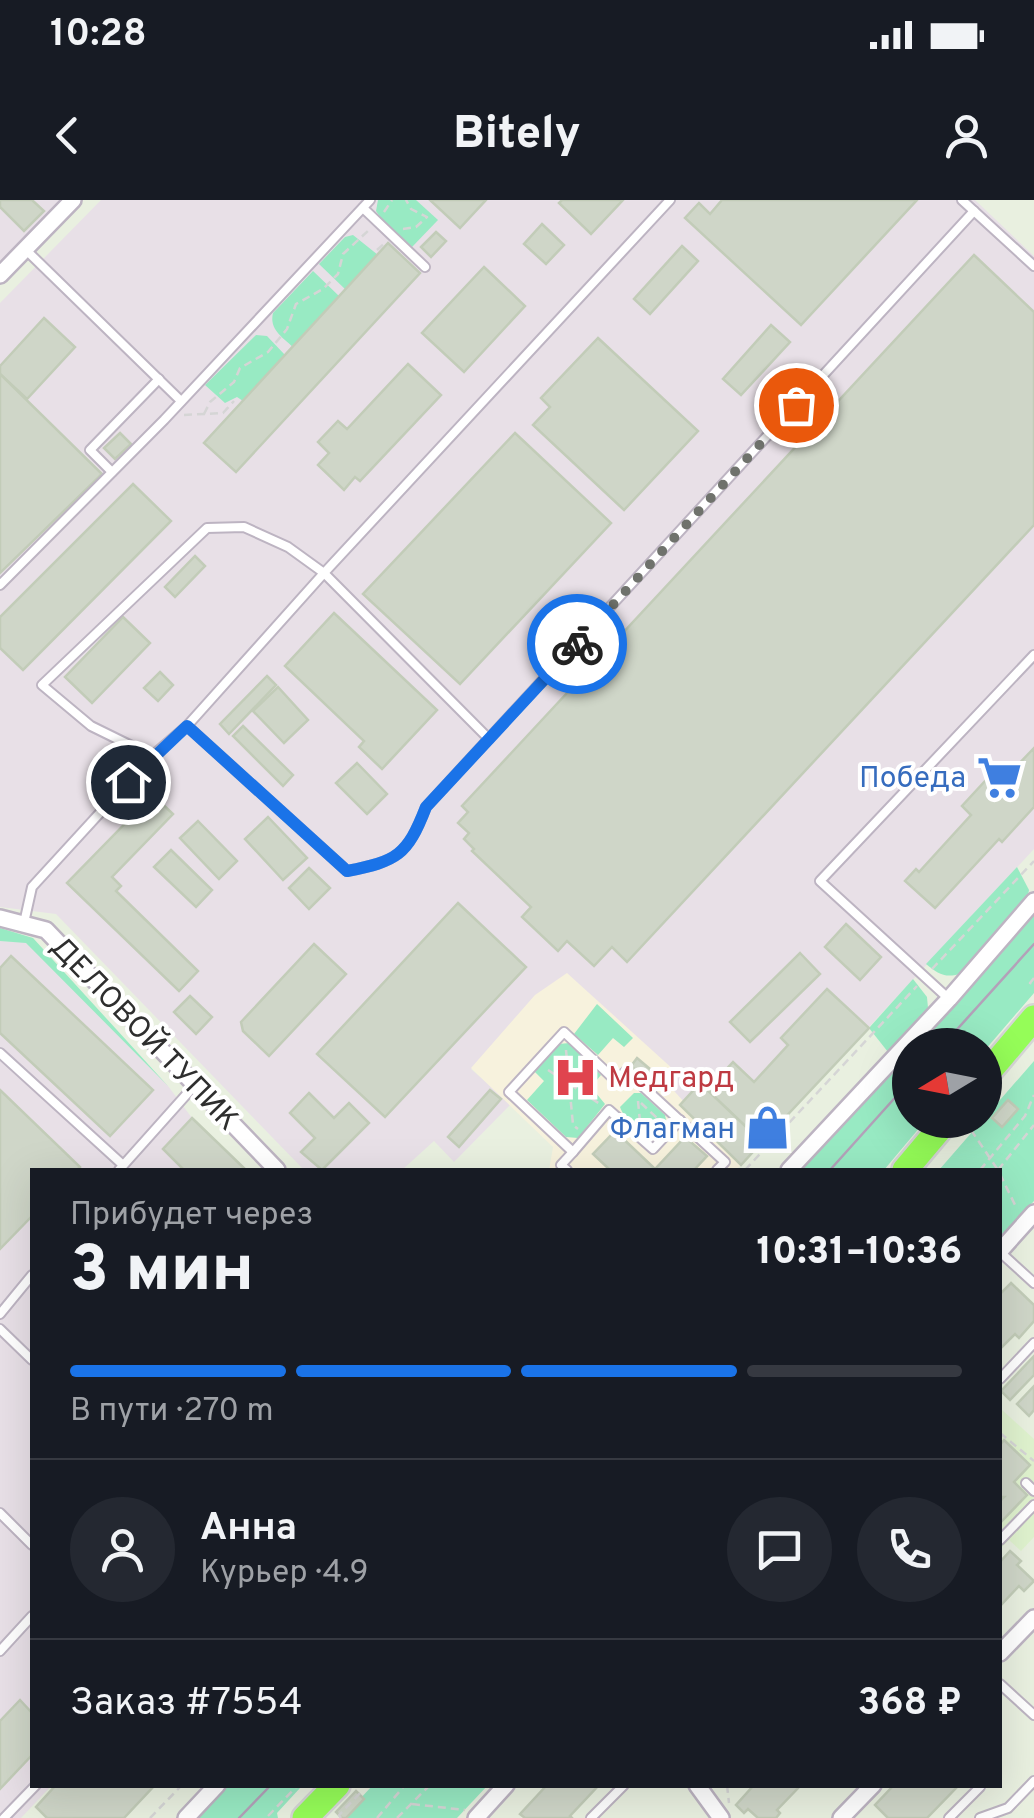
<!DOCTYPE html>
<html lang="ru">
<head>
<meta charset="utf-8">
<style>
  :root { --surface:#171b24; --page:#242831; --text:#f1f3f6; --muted:#9ea1a6; --line:#363941; --accent:#1a73e8 }
  body { margin:0; font-family:Overpass,sans-serif; background:var(--page); color:var(--text); height:100vh; display:flex; flex-direction:column; font-size:38px; white-space:nowrap }
  * { box-sizing:border-box; margin:0 }
  p { font-size:32px; color:var(--muted) }
  .icon { flex:none; width:55px; height:55px; fill:none; stroke:currentColor; stroke-width:2; stroke-linecap:round; stroke-linejoin:round }
  .map { position:relative; flex:1; overflow:hidden }
  .drawer { position:absolute; left:30px; top:968px; width:972px; height:620px; display:flex; flex-direction:column; background:var(--surface); border-radius:0px; box-shadow:0 10px 40px #0002 }
  .drawer>* { flex:none }
  .needle { width:65px; rotate:260deg }
  .fabs { position:absolute; left:892px; top:828px; display:grid; gap:20px }
  .fabs a { display:grid; place-items:center; width:110px; height:110px; border-radius:50%; background:var(--surface); box-shadow:0 10px 40px #0002; font-size:50px }
  .pin { position:absolute; display:grid; place-items:center; width:85px; height:85px; color:#fff; margin:-42px; border:5px solid #fff; border-radius:50%; box-shadow:0 2px 10px #0007 }
  .courier { position:absolute; display:grid; place-items:center; width:100px; height:100px; margin:-50px; border:8px solid #1a73e8; border-radius:50%; background:#fff; color:#222; box-shadow:0 2px 12px #0007 }
  .summary em { font-style:normal; font-weight:800 }
  .summary div { display:flex; flex-direction:column-reverse }
  .summary { display:flex; align-items:center; justify-content:space-between; height:170px; padding:0 40px }
  h1 { font-size:65px; font-weight:800; line-height:75px }
  .bar { display:grid; grid-template-columns:repeat(4,1fr); gap:15px 10px; align-content:center; height:120px; padding:0 40px }
  .bar i { height:12px; border-radius:8px; background:var(--line) }
  .bar .on { background:var(--accent) }
  .bar p { grid-column:span 4 }
  .line { display:flex; align-items:center; gap:25px; padding:0 40px; border-top:2px solid var(--line) }
  .line div { flex:1 }
  .round { display:grid; place-items:center; flex:none; width:105px; height:105px; border-radius:52px; background:var(--page) }
  .status { display:flex; justify-content:space-between; align-items:center; height:70px; padding:0 50px; background:var(--surface); direction:ltr }
  .status svg { height:28px; fill:currentColor }
  header { display:flex; justify-content:space-between; align-items:center; height:130px; padding:0 40px; background:var(--surface); font-size:45px; font-weight:800 }
  .map>svg:first-child { display:block }
  .industrial { fill:#e8e0e7 }
  .education { fill:#dff2ce }
  .medical { fill:#f7f2dd }
  .green { fill:#98eac3 }
  .building { fill:#cfd6c8; stroke:#c2ccb8; stroke-width:2.5 }
  .lines { fill:none; stroke-linecap:round; stroke-linejoin:round }
  .service-casing { stroke:#bdb4c2; stroke-width:12 }
  .minor-casing { stroke:#bdb4c2; stroke-width:20 }
  .primary-casing { stroke:#d5d5d5; stroke-width:30 }
  .path { stroke:#d5d5d5; stroke-width:2.5; stroke-dasharray:8 5; stroke-linecap:butt }
  .service { stroke:#fff; stroke-width:8 }
  .minor { stroke:#fff; stroke-width:15 }
  .primary { stroke:#95fd58; stroke-width:25 }
  .tram { stroke:#b3a1b9; stroke-width:2.5 }
  .done { stroke:#6f726c; stroke-width:10; stroke-dasharray:0 18 }
  .route { stroke:#1a73e8; stroke-width:12 }
  .labels { text-anchor:middle; stroke-width:8; stroke-linejoin:round; paint-order:stroke }
  .shop-label { font-size:30px; fill:#366cbe; stroke:#fff; text-anchor:end }
  .street-label { font-size:30px; fill:#2e2e2e; stroke:#fff }
  .health-label { font-size:30px; fill:#be3a42; stroke:#fff; text-anchor:start }
</style>
</head>
<body>
<div class="status"><b>10:28</b><svg viewBox="0 0 49 12"><path d="M0 12V9h3v3zM5 12V6h3v6zM10 12V3h3v9zM15 12V0h3v12zM26 1h20v11H26zM47 4h2v5h-2z"/></svg></div>
<header><svg class="icon" aria-label="back" viewBox="0 0 24 24"><path d="M15 5l-7 7 7 7"/></svg>Bitely<svg class="icon" aria-label="person" viewBox="0 0 24 24"><circle cx="12" cy="8" r="4"/><path d="M4 21q1-7 8-7t8 7"/></svg></header>
<div class="map">
<svg width="1034" height="1618" viewBox="0 0 1034 1618">
  <rect width="100%" height="100%" fill="#e9f0e0"/>
  <g class="industrial">
    <polygon points="0,0 60,0 0,63"/>
    <polygon points="101,0 975,0 1034,56 1034,649 741,965 665,882 674,872 471,869 511,904 454,962 434,941 402,970 304,970 56,714 0,707 0,103"/>
    <polygon points="0,741 26,742 168,886 192,918 163,949 184,970 32,970 32,1585 52,1585 21,1618 0,1618"/>
  </g>
  <polygon class="education" points="1000,1208 1034,1239 1034,1337 1021,1351 1009,1340 1000,1349"/>
  <polygon class="medical" points="567,773 675,871 666,882 741,965 736,970 549,970 553,947 471,868 535,795"/>
  <g class="green">
    <polygon points="378,0 416,0 438,20 412,47 380,17 376,11"/>
    <polygon points="353,35 378,55 346,90 319,64 345,37"/>
    <path d="M313,71L339,96L293,147C282,137 269,129 273,113Z"/>
    <polygon points="256,135 267,136 285,155 243,201 237,197 225,203 205,185"/>
    <path d="M1017,667L1029,690L1027,701L962,773C946,779 938,774 926,764Z"/>
    <polygon points="1034,714 1034,793 985,850 985,845 912,845"/>
    <polygon points="0,728 33,738 168,886 26,743 0,741"/>
    <polygon points="913,779 927,797 928,808 888,852 869,828"/>
    <polygon points="597,804 633,838 624,847 613,838 598,855 574,834"/>
    <polygon points="569,843 601,875 591,887 605,904 578,938 566,937 527,900 544,881 534,871 559,844"/>
    <polygon points="910,847 910,920 926,920 884,970 796,970"/>
    <polygon points="1034,861 1034,1001 1000,1037 1000,970 939,970"/>
    <path d="M634,893H641L665,915L666,920L652,936C640,933 624,919 620,907Z"/>
    <polygon points="228,1585 312,1585 300,1588 277,1613 278,1618 198,1618"/>
    <polygon points="373,1585 488,1585 457,1618 342,1618"/>
  </g>
  <g class="building">
    <polygon points="0,0 32,0 44,11 24,31 0,7"/>
    <polygon points="430,0 486,0 460,28"/>
    <polygon points="562,0 623,0 591,34 559,3"/>
    <polygon points="722,0 917,0 801,125 685,18 699,3 710,14"/>
    <polygon points="542,24 564,45 546,64 524,44"/>
    <polygon points="436,32 446,41 431,57 421,47"/>
    <polygon points="388,43 420,73 236,272 204,243"/>
    <polygon points="682,46 698,61 650,114 634,99"/>
    <polygon points="974,55 1034,112 1034,325 627,762 612,747 594,766 567,741 558,751 522,717 531,707 472,651 474,649 464,639 469,633 458,623 468,612 462,606"/>
    <polygon points="484,67 525,106 464,172 422,133"/>
    <polygon points="44,118 75,147 27,199 0,174 0,166"/>
    <polygon points="771,125 790,142 741,195 723,179"/>
    <polygon points="598,138 698,231 624,310 533,225 550,207 541,198"/>
    <polygon points="408,164 441,195 360,281 355,277 344,290 318,265 329,253 318,242 338,221 347,229"/>
    <polygon points="0,174 102,274 0,373"/>
    <polygon points="120,233 131,244 115,259 104,248"/>
    <polygon points="515,233 611,323 460,484 363,394"/>
    <polygon points="133,284 171,321 23,470 0,448 0,417"/>
    <polygon points="195,356 205,366 175,397 165,387"/>
    <polygon points="334,413 437,510 382,569 359,547 364,541 285,466"/>
    <polygon points="123,417 150,443 92,503 65,477"/>
    <polygon points="160,472 173,485 158,501 144,488"/>
    <polygon points="267,476 276,485 229,534 220,524"/>
    <polygon points="278,487 308,520 284,543 253,511"/>
    <polygon points="243,526 293,575 283,586 233,536"/>
    <polygon points="1034,548 1034,607 1002,642 999,639 935,708 905,681 916,669 919,672 971,615 962,606 998,567 1005,574 1010,569 1012,571"/>
    <polygon points="357,563 387,594 367,614 336,583"/>
    <polygon points="153,595 173,614 112,677 121,686 116,691 198,771 179,791 67,683"/>
    <polygon points="268,617 307,658 283,680 245,639"/>
    <polygon points="198,621 237,661 219,679 180,638"/>
    <polygon points="171,650 212,690 196,707 154,667"/>
    <polygon points="309,668 330,688 309,709 289,688"/>
    <polygon points="458,703 526,767 385,917 317,854"/>
    <polygon points="846,724 881,757 860,780 825,747"/>
    <polygon points="314,744 346,774 269,856 243,831 241,822"/>
    <polygon points="800,753 820,774 750,842 730,822"/>
    <polygon points="11,756 153,890 110,936 0,833 0,768"/>
    <polygon points="827,789 869,828 762,942 707,890 733,862 754,882 788,845 781,838"/>
    <polygon points="190,796 212,817 196,834 174,812"/>
    <polygon points="637,858 657,875 650,883 631,866"/>
    <polygon points="700,883 762,942 741,965 680,905"/>
    <polygon points="0,890 80,967 77,970 32,970 32,1016 0,1049"/>
    <polygon points="490,890 501,899 459,947 448,937"/>
    <polygon points="309,893 334,918 349,903 369,923 322,970 301,952 315,938 290,913"/>
    <polygon points="1008,900 1018,909 1002,927 992,918"/>
    <polygon points="192,918 246,970 184,970 163,949"/>
    <polygon points="615,931 655,969 685,937 707,956 694,970 610,970 593,954"/>
    <polygon points="1011,1083 1034,1105 1034,1121 1019,1138 1015,1134 1000,1149 1000,1094"/>
    <polygon points="1034,1156 1034,1175 1010,1200 1001,1191"/>
    <polygon points="1034,1186 1034,1210 1029,1216 1017,1204"/>
    <polygon points="1004,1240 1030,1265 1014,1282 1027,1295 1000,1323 1000,1301 1004,1297 1000,1297 1000,1245"/>
    <polygon points="1010,1351 1021,1361 1017,1365 1034,1381 1024,1391 1019,1386 1000,1406 1000,1362"/>
    <polygon points="20,1500 32,1513 32,1555 0,1589 0,1521"/>
    <polygon points="56,1585 155,1585 124,1618 47,1618 36,1607"/>
    <polygon points="547,1585 599,1585 570,1616 572,1618 525,1618 520,1614"/>
    <polygon points="754,1585 801,1585 777,1610 780,1613 776,1618 758,1618 748,1609 744,1613 736,1605"/>
    <polygon points="894,1585 959,1585 927,1618 888,1618 875,1605"/>
    <polygon points="356,1591 364,1599 346,1618 342,1618 336,1612"/>
  </g>
  <g class="lines">
    <defs>
      <g id="service">
        <polyline points="962,0 1034,66"/>
        <polyline points="363,8 425,67"/>
        <polyline points="25,49 181,201"/>
        <polyline points="112,272 90,250 159,179"/>
        <polygon points="244,327 288,347 324,373 187,526 152,556 91,526 42,485 207,328"/>
        <polyline points="0,385 164,220 370,0"/>
        <path d="M187,526L347,671C397,661 407,656 426,607L974,11"/>
        <polyline points="489,539 324,373 670,0"/>
        <polyline points="24,723 32,687 152,556"/>
        <polyline points="949,799 820,681 1034,455"/>
        <polyline points="0,853 123,965"/>
        <polyline points="573,952 609,910 653,949 680,920"/>
        <polyline points="119,970 194,886"/>
        <polyline points="567,970 561,965 573,952 509,892 564,832 616,881 626,871 725,962 717,970"/>
        <polyline points="1000,1052 1034,1083"/>
        <polyline points="0,1114 32,1075"/>
        <polyline points="0,1129 32,1160"/>
        <polyline points="1000,1179 1034,1143"/>
        <polyline points="1026,1283 1034,1291"/>
        <polyline points="0,1313 32,1345"/>
        <polyline points="1000,1340 1034,1305"/>
        <polyline points="0,1451 32,1416"/>
        <polyline points="1000,1484 1034,1515"/>
        <polyline points="4,1618 36,1585"/>
        <polyline points="591,1618 624,1585"/>
        <polyline points="949,1618 980,1587"/>
        <polyline points="980,1618 1008,1608 1034,1581"/>
      </g>
      <g id="minor">
        <polyline points="0,75 73,0"/>
        <polyline points="0,718 46,730 277,970"/>
        <polyline points="789,970 949,799 1034,701"/>
        <polyline points="1000,1051 1034,1013"/>
        <polyline points="1000,1453 1034,1418"/>
        <polyline points="697,1585 721,1618"/>
        <polyline points="186,1618 217,1585"/>
        <polyline points="476,1618 506,1585"/>
        <polyline points="841,1618 873,1585"/>
      </g>
      <g id="primary">
        <polyline points="985,876 1034,818"/>
        <polyline points="905,970 947,920"/>
        <polyline points="305,1618 337,1585"/>
      </g>
    </defs>
    <use href="#service" class="service-casing"/>
    <use href="#minor" class="minor-casing"/>
    <use href="#primary" class="primary-casing"/>
    <g class="path">
      <polyline points="384,12 392,0"/>
      <polyline points="403,29 416,27 427,17 411,9 406,0"/>
      <polyline points="377,50 385,43"/>
      <polyline points="204,214 210,202 234,182 240,168 268,152 287,129 296,104 323,89 338,74 343,54 369,30"/>
      <polyline points="184,215 223,213 234,201"/>
      <polyline points="932,769 1034,661"/>
      <polyline points="1034,778 1030,783 1034,785"/>
      <polyline points="566,850 573,925 578,929"/>
      <polyline points="548,870 600,904"/>
      <polyline points="638,901 640,922"/>
      <polyline points="641,903 657,918"/>
      <polyline points="643,921 660,919"/>
      <polyline points="971,930 998,970"/>
      <polyline points="745,970 917,786"/>
      <polyline points="980,970 1025,916 1034,895"/>
      <polyline points="998,970 1034,925"/>
      <polyline points="1000,974 1017,1009"/>
      <polyline points="1000,1233 1034,1261"/>
      <polyline points="727,1585 729,1603"/>
      <polyline points="412,1604 465,1610"/>
      <polyline points="268,1616 298,1585"/>
      <polyline points="150,1618 182,1585"/>
      <polyline points="341,1618 339,1615 362,1591"/>
      <polyline points="377,1618 405,1585"/>
      <polyline points="397,1618 430,1585"/>
    </g>
    <use href="#service" class="service"/>
    <use href="#minor" class="minor"/>
    <use href="#primary" class="primary"/>
    <g class="tram">
      <polyline points="943,845 1034,744"/>
      <polyline points="830,970 910,881"/>
      <polyline points="239,1618 271,1585"/>
    </g>
  </g>
  <g class="lines">
    <polyline class="done" points="577,444 796,205"/>
    <path class="route" d="M128,582L187,526L347,671C397,661 407,656 426,607L577,444"/>
  </g>
  <defs>
    <symbol id="supermarket-bare" viewBox="-9 -9 18 18"><path d="M-6-5.5h2.5l.6 2H6L4.5 2H-2.5L-4.4-4H-6ZM-1.5 3.2a1.3 1.3 0 1 0 .1 0ZM3 3.2a1.3 1.3 0 1 0 .1 0Z" fill="#3f7fe0" stroke="#fff" stroke-width="2.5" paint-order="stroke"/></symbol>
    <symbol id="hospital-bare" viewBox="-9 -9 18 18"><path d="M-5-5h3v3.5h4V-5h3V5h-3V1.5h-4V5h-3Z" fill="#e0444e" stroke="#fff" stroke-width="2.5" paint-order="stroke"/></symbol>
    <symbol id="shop-bare" viewBox="-9 -9 18 18"><path d="M-5-2.5h2.3a2.7 3.5 0 0 1 5.4 0H5L5.5 6h-11ZM-1.5-2.5h3a1.5 2.3 0 0 0-3 0Z" fill="#3f7fe0" stroke="#fff" stroke-width="2.5" paint-order="stroke"/></symbol>
  </defs>
  <g fill-rule="evenodd">
    <use href="#supermarket-bare" x="968" y="546" width="63" height="63"/>
    <use href="#hospital-bare" x="544" y="846" width="63" height="63"/>
    <use href="#shop-bare" x="736" y="896" width="63" height="63"/>
  </g>
  <g class="labels">
    <g class="shop-label">
      <text x="966" y="587">Победа</text>
      <text x="735" y="938">Флагман</text>
    </g>
    <g class="street-label">
      <text transform="translate(145 833) rotate(46)" y="10">ДЕЛОВОЙ ТУПИК</text>
    </g>
    <g class="health-label">
      <text x="608" y="887">Медгард</text>
    </g>
  </g>
</svg>
<div class="fabs">
<a><svg class="needle" viewBox="-14 -14 28 28"><path d="M0-13l5 13h-10z" fill="#e53935"/><path d="M0 13l5-13h-10z" fill="#9ea1a6"/></svg></a>
</div>
<div class="pin" style="left:796px;top:205px;background:#ea580c"><svg class="icon" aria-label="bag" viewBox="0 0 24 24"><path d="M5 8h14l-1 12H6zM9 8a3 3 0 0 1 6 0"/></svg></div>
<div class="pin" style="left:128px;top:582px;background:#1f2937"><svg class="icon" aria-label="home" viewBox="0 0 24 24"><path d="M3 11l9-7 9 7M6 9v11h12V9"/></svg></div>
<div class="courier" style="left:577px;top:444px"><svg class="icon" aria-label="bike" viewBox="0 0 24 24"><circle cx="6" cy="16" r="4"/><circle cx="18" cy="16" r="4"/><path d="M6 16l4-8h5l3 8M10 8l3 8H6M13 5h3"/></svg></div>
<section class="drawer">
<div class="summary"><div><h1>3 мин</h1><p>Прибудет через</p></div><em>10:31–10:36</em></div>
<div class="bar"><i class="on"></i><i class="on"></i><i class="on"></i><i></i><p>В пути · 270 m</p></div>
<div class="line" style="height:180px"><a class="round"><svg class="icon" aria-label="person" viewBox="0 0 24 24"><circle cx="12" cy="8" r="4"/><path d="M4 21q1-7 8-7t8 7"/></svg></a><div><b>Анна</b><p>Курьер · 4.9</p></div><a class="round"><svg class="icon" aria-label="chat" viewBox="0 0 24 24"><path d="M4 5h16v11H9l-5 4z"/></svg></a><a class="round"><svg class="icon" aria-label="phone" viewBox="0 0 24 24"><path d="M5 4h4l2 5-3 2q2 4 5 5l2-3 5 2v4C11 20 4 13 5 4z"/></svg></a></div>
<div class="line" style="height:130px"><div>Заказ #7554</div><b>368 ₽</b></div>
</section>
</div>
</body>
</html>
